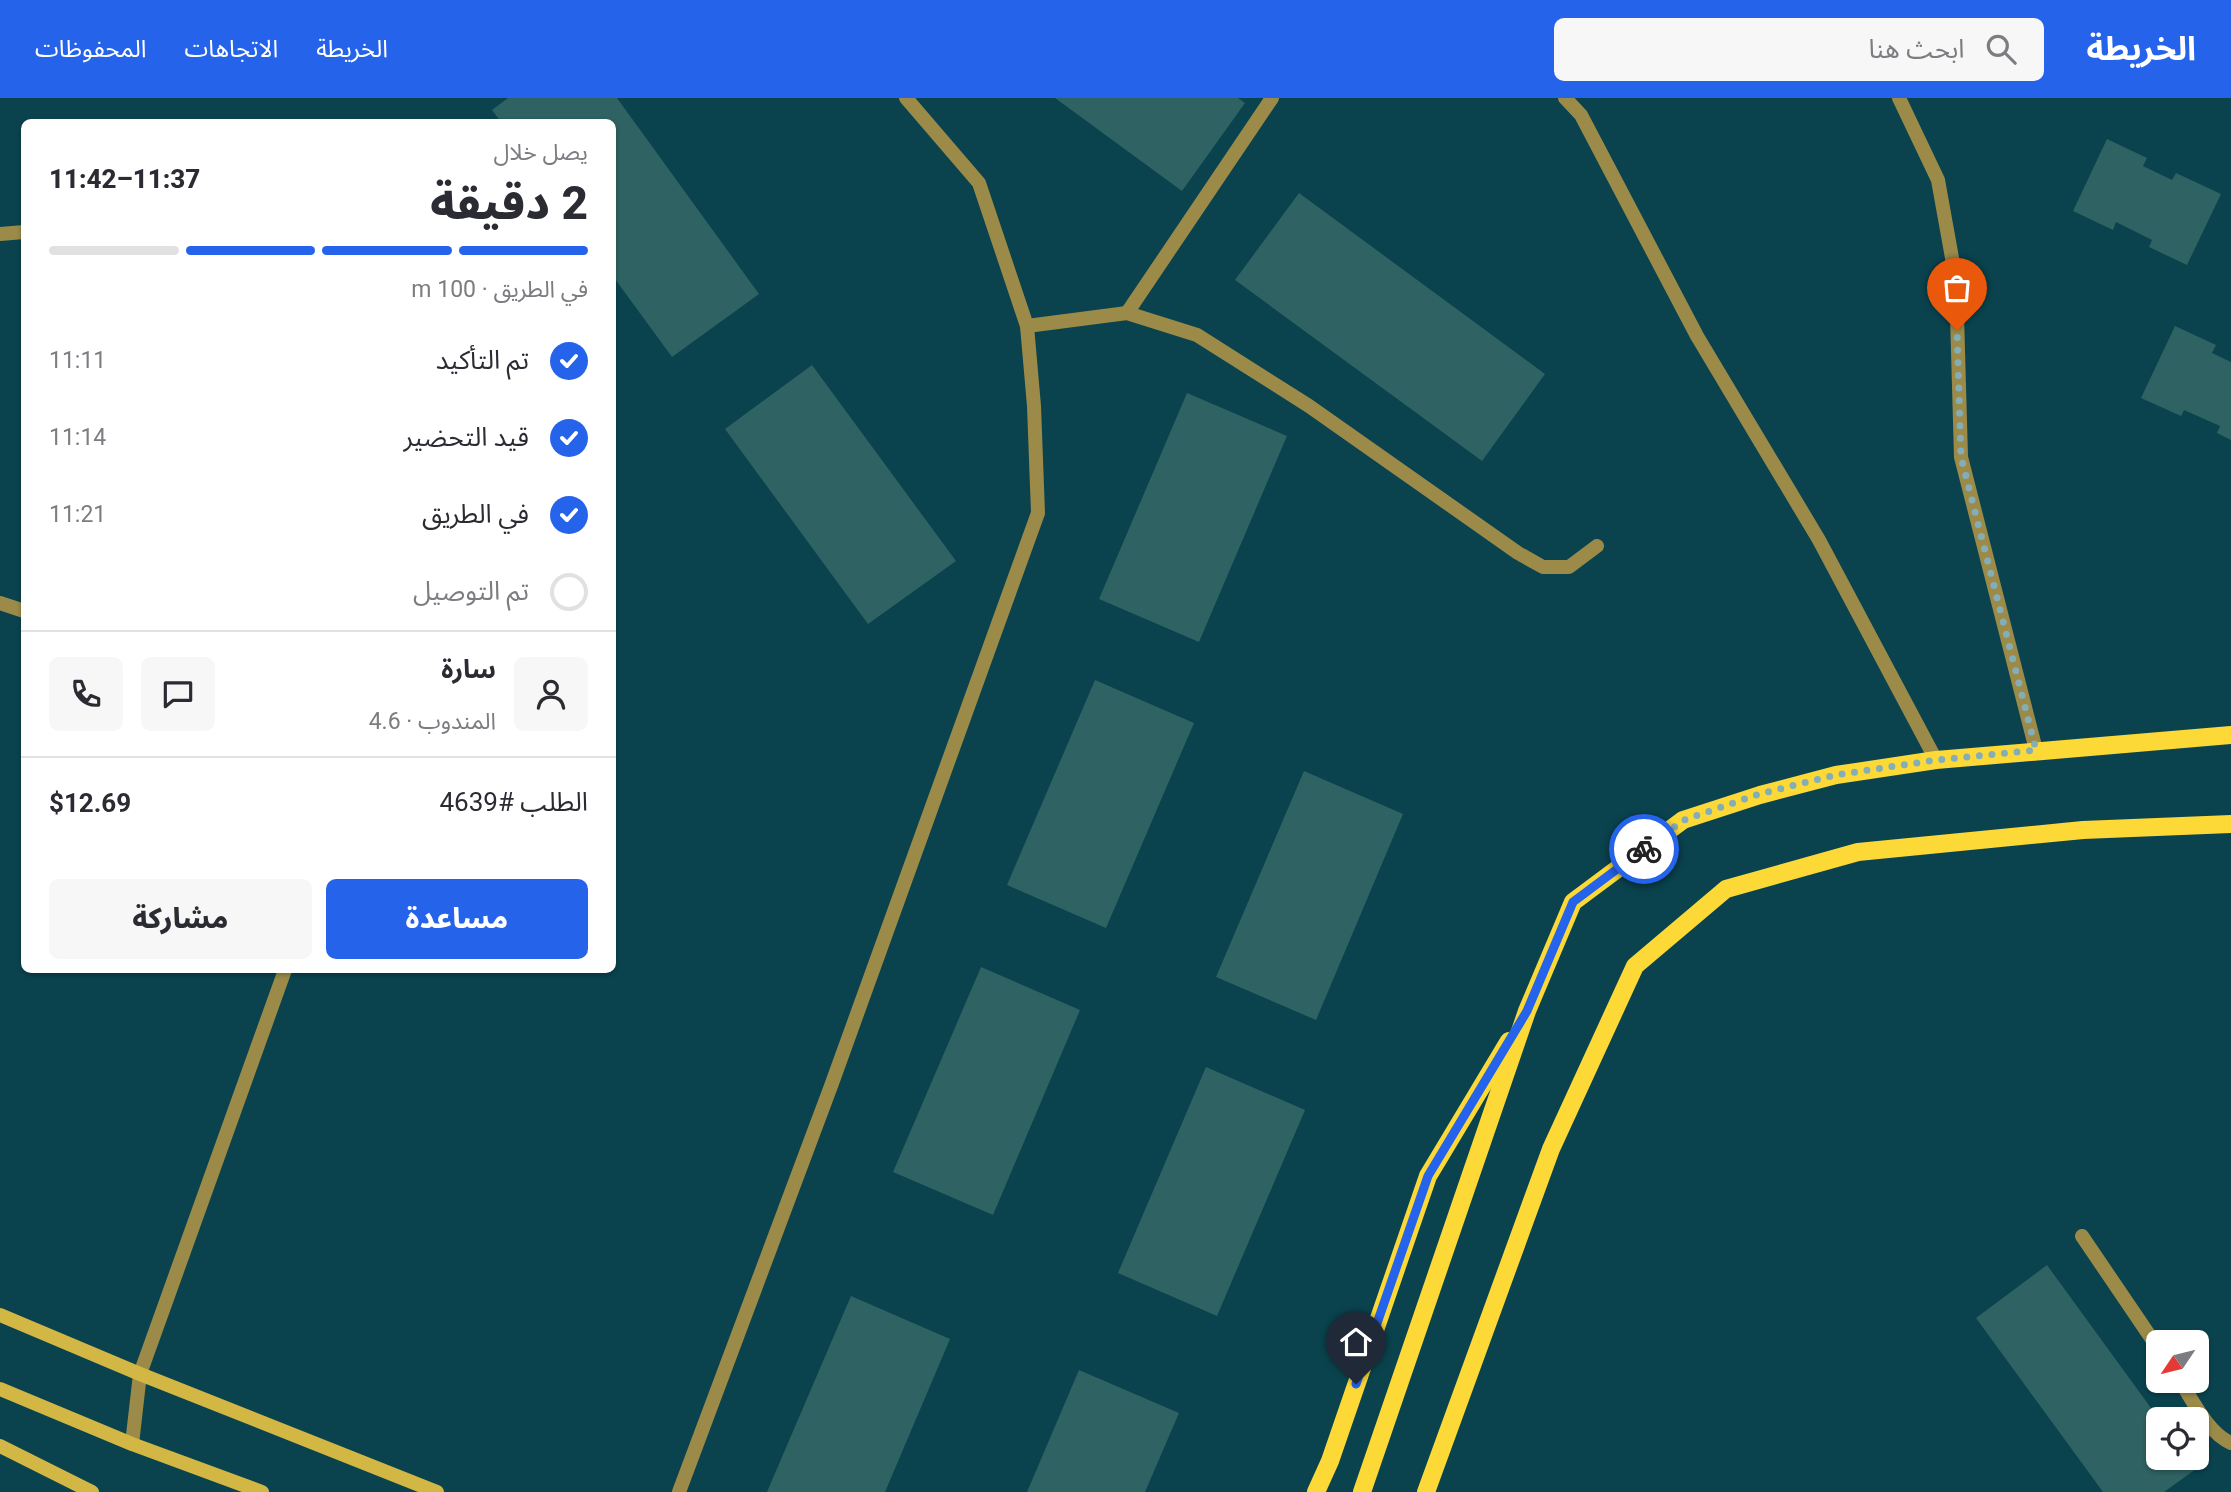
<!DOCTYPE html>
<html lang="ar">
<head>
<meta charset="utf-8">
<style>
  :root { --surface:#fff; --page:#f7f7f7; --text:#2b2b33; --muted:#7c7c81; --line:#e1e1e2; --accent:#2563eb }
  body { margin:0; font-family:Roboto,"Noto Sans Arabic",sans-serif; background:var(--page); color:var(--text); direction:rtl; height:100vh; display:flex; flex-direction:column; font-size:26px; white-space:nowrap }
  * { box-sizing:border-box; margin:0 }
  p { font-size:23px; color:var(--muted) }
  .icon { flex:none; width:38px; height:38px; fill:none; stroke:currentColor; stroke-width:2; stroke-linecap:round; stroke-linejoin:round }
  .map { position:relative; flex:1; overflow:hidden; direction:ltr }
  .details { position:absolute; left:21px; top:21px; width:595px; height:854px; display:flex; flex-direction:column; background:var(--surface); border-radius:10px; box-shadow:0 2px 5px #0004; direction:rtl }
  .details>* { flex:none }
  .needle { width:46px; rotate:235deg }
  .buttons { position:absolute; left:2146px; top:1232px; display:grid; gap:14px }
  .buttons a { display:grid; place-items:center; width:63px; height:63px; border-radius:10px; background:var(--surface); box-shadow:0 2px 5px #0004; font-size:35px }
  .pin { position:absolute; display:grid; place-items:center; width:60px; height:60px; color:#fff; margin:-72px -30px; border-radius:50% 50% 50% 0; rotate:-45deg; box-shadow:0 0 7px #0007 }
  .pin .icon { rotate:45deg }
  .courier { position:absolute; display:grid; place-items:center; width:70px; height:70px; margin:-35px; border:5px solid #2563eb; border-radius:50%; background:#fff; color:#222; box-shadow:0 2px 9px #0007 }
  .summary em { font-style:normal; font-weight:800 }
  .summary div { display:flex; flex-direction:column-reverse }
  .summary { display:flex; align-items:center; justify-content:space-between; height:119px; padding:0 28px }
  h1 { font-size:46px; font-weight:800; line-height:52px }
  .bar { display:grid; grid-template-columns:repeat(4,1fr); gap:10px 7px; align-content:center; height:84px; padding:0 28px }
  .bar i { height:9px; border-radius:5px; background:var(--line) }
  .bar .current { background:var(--accent) }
  .bar p { grid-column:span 4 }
  .line { display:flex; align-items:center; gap:18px; padding:0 28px; border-top:2px solid var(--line) }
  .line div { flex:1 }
  .round { display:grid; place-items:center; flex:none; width:74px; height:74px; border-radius:10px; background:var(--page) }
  ol { padding:0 28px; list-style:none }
  li { display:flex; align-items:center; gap:21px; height:77px }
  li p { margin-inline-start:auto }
  li .icon { padding:7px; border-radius:50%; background:var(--accent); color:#fff; stroke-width:4 }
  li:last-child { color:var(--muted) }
  li i { width:38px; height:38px; border:4px solid var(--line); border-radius:50% }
  .cta { display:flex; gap:14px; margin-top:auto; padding:14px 28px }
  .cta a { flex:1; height:80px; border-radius:10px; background:var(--accent); color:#fff; font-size:28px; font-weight:800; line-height:80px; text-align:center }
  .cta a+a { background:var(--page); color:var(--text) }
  header { display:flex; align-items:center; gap:42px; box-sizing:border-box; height:98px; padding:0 35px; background:var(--accent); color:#fff }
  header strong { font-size:33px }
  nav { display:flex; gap:38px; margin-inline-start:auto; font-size:24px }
  .search { width:490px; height:63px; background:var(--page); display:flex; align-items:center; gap:18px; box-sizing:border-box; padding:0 24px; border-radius:10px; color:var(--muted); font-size:26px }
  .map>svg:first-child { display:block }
  .building { fill:#2f6262 }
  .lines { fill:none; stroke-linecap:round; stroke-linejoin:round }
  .lane { stroke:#9c8b48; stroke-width:14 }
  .street { stroke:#9c8b48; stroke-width:14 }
  .secondary { stroke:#d3b744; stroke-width:14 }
  .primary { stroke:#fdd938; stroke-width:18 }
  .done { stroke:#84aeb7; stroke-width:7; stroke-dasharray:0 12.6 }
  .route { stroke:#2563eb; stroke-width:9 }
</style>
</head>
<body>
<header>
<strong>الخريطة</strong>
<div class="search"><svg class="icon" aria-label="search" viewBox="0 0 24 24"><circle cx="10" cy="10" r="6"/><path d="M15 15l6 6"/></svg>ابحث هنا</div>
<nav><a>الخريطة</a><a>الاتجاهات</a><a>المحفوظات</a></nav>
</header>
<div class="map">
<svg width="2231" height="1394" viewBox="0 0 2231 1394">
  <rect width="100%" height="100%" fill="#0a434e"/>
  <g class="building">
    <polygon points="508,0 617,0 759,196 672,259 612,177 612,24 501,24 492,12"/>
    <polygon points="1055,0 1238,0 1245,5 1182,93"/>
    <polygon points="2107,41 2147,60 2143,68 2172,82 2176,75 2221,96 2187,167 2149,149 2152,142 2116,124 2113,132 2073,113"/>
    <polygon points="1299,95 1545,276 1482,363 1235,182"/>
    <polygon points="2175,228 2216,247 2212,255 2231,264 2231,342 2217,335 2220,328 2184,312 2181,318 2141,300"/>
    <polygon points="812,267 956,463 868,526 725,331"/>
    <polygon points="1187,295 1287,338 1199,544 1099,501"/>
    <polygon points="1095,582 1194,625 1106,830 1007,787"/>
    <polygon points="1304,673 1403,716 1316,922 1216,879"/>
    <polygon points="981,869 1080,912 993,1117 893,1074"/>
    <polygon points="1206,969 1305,1012 1217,1218 1118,1175"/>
    <polygon points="2047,1167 2159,1321 2158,1360 2188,1360 2196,1371 2164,1394 2103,1394 1976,1220"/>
    <polygon points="851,1198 950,1241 885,1394 767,1394"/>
    <polygon points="1079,1272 1179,1315 1145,1394 1027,1394"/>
  </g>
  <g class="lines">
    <g class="lane">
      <polyline points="0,136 24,134"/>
      <polyline points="1127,215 1272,0"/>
      <polyline points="1027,228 1127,215 1197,237 1309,308 1518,455 1543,469 1569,469 1597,448"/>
      <polyline points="2082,1138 2158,1250"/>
      <path d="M2180,1283C2193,1303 2208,1335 2231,1345"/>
    </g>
    <g class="street">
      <polyline points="1565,0 1581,17 1697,238 1819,442 1936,662"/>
      <polyline points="1899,0 1938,82 1956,182 1961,359 2036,652"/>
      <polyline points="0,505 24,513"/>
      <polyline points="132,1346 140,1276 285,872"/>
      <polyline points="679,1394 831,988 1038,415 1034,308 1027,228 979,85 906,0"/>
    </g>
    <g class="secondary">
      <polyline points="0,1217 140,1276 437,1394"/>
      <polyline points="0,1291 132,1346 262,1394"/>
      <polyline points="0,1348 92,1394"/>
    </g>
    <g class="primary">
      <polyline points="1316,1394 1330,1363 1428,1078 1509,943"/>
      <polyline points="1362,1394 1527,913 1573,804 1683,722 1760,697 1836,677 1936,662 2231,637"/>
      <polyline points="1426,1394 1551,1051 1635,868 1726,791 1858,754 2083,732 2231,726"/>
    </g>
  </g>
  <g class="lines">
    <polyline class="done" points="1644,751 1684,722 1759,696 1836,677 1936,662 2036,652 1961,359 1957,232"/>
    <polyline class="route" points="1356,1286 1428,1078 1527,913 1573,804 1644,751"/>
  </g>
</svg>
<div class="buttons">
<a><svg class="needle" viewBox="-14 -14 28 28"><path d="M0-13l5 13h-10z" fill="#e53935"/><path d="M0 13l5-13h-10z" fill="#7c7c81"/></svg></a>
<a><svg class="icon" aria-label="locate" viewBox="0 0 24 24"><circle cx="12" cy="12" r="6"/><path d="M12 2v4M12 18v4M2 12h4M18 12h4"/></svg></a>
</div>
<div class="pin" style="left:1957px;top:232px;background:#ea580c"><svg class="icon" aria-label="bag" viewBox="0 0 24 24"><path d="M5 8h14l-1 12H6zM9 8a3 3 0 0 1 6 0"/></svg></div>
<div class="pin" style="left:1356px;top:1286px;background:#1f2937"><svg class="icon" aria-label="home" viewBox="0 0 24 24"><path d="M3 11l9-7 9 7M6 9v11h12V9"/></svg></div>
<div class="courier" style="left:1644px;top:751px"><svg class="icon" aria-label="bike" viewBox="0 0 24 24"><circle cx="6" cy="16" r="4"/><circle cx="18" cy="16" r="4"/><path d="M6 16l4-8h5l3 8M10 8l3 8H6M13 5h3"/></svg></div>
<section class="details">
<div class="summary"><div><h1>2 دقيقة</h1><p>يصل خلال</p></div><em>11:37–11:42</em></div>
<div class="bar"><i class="current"></i><i class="current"></i><i class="current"></i><i></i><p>في الطريق · 100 m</p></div>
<ol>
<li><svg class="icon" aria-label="check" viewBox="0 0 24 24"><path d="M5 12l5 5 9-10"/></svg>تم التأكيد<p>11:11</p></li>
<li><svg class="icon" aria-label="check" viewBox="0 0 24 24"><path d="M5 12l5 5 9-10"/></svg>قيد التحضير<p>11:14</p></li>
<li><svg class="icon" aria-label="check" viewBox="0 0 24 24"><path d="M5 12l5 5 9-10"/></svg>في الطريق<p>11:21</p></li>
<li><i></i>تم التوصيل</li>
</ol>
<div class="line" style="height:126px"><a class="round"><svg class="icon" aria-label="person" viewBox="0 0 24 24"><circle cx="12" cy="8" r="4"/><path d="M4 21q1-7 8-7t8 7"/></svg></a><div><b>سارة</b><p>المندوب · 4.6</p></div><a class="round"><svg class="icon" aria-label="chat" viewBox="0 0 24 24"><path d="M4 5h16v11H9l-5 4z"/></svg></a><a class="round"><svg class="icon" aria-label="phone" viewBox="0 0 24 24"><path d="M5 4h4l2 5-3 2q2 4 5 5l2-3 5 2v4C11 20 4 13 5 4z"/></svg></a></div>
<div class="line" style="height:91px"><div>الطلب #4639</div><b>$12.69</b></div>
<div class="cta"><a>مساعدة</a><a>مشاركة</a></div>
</section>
</div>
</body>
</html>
